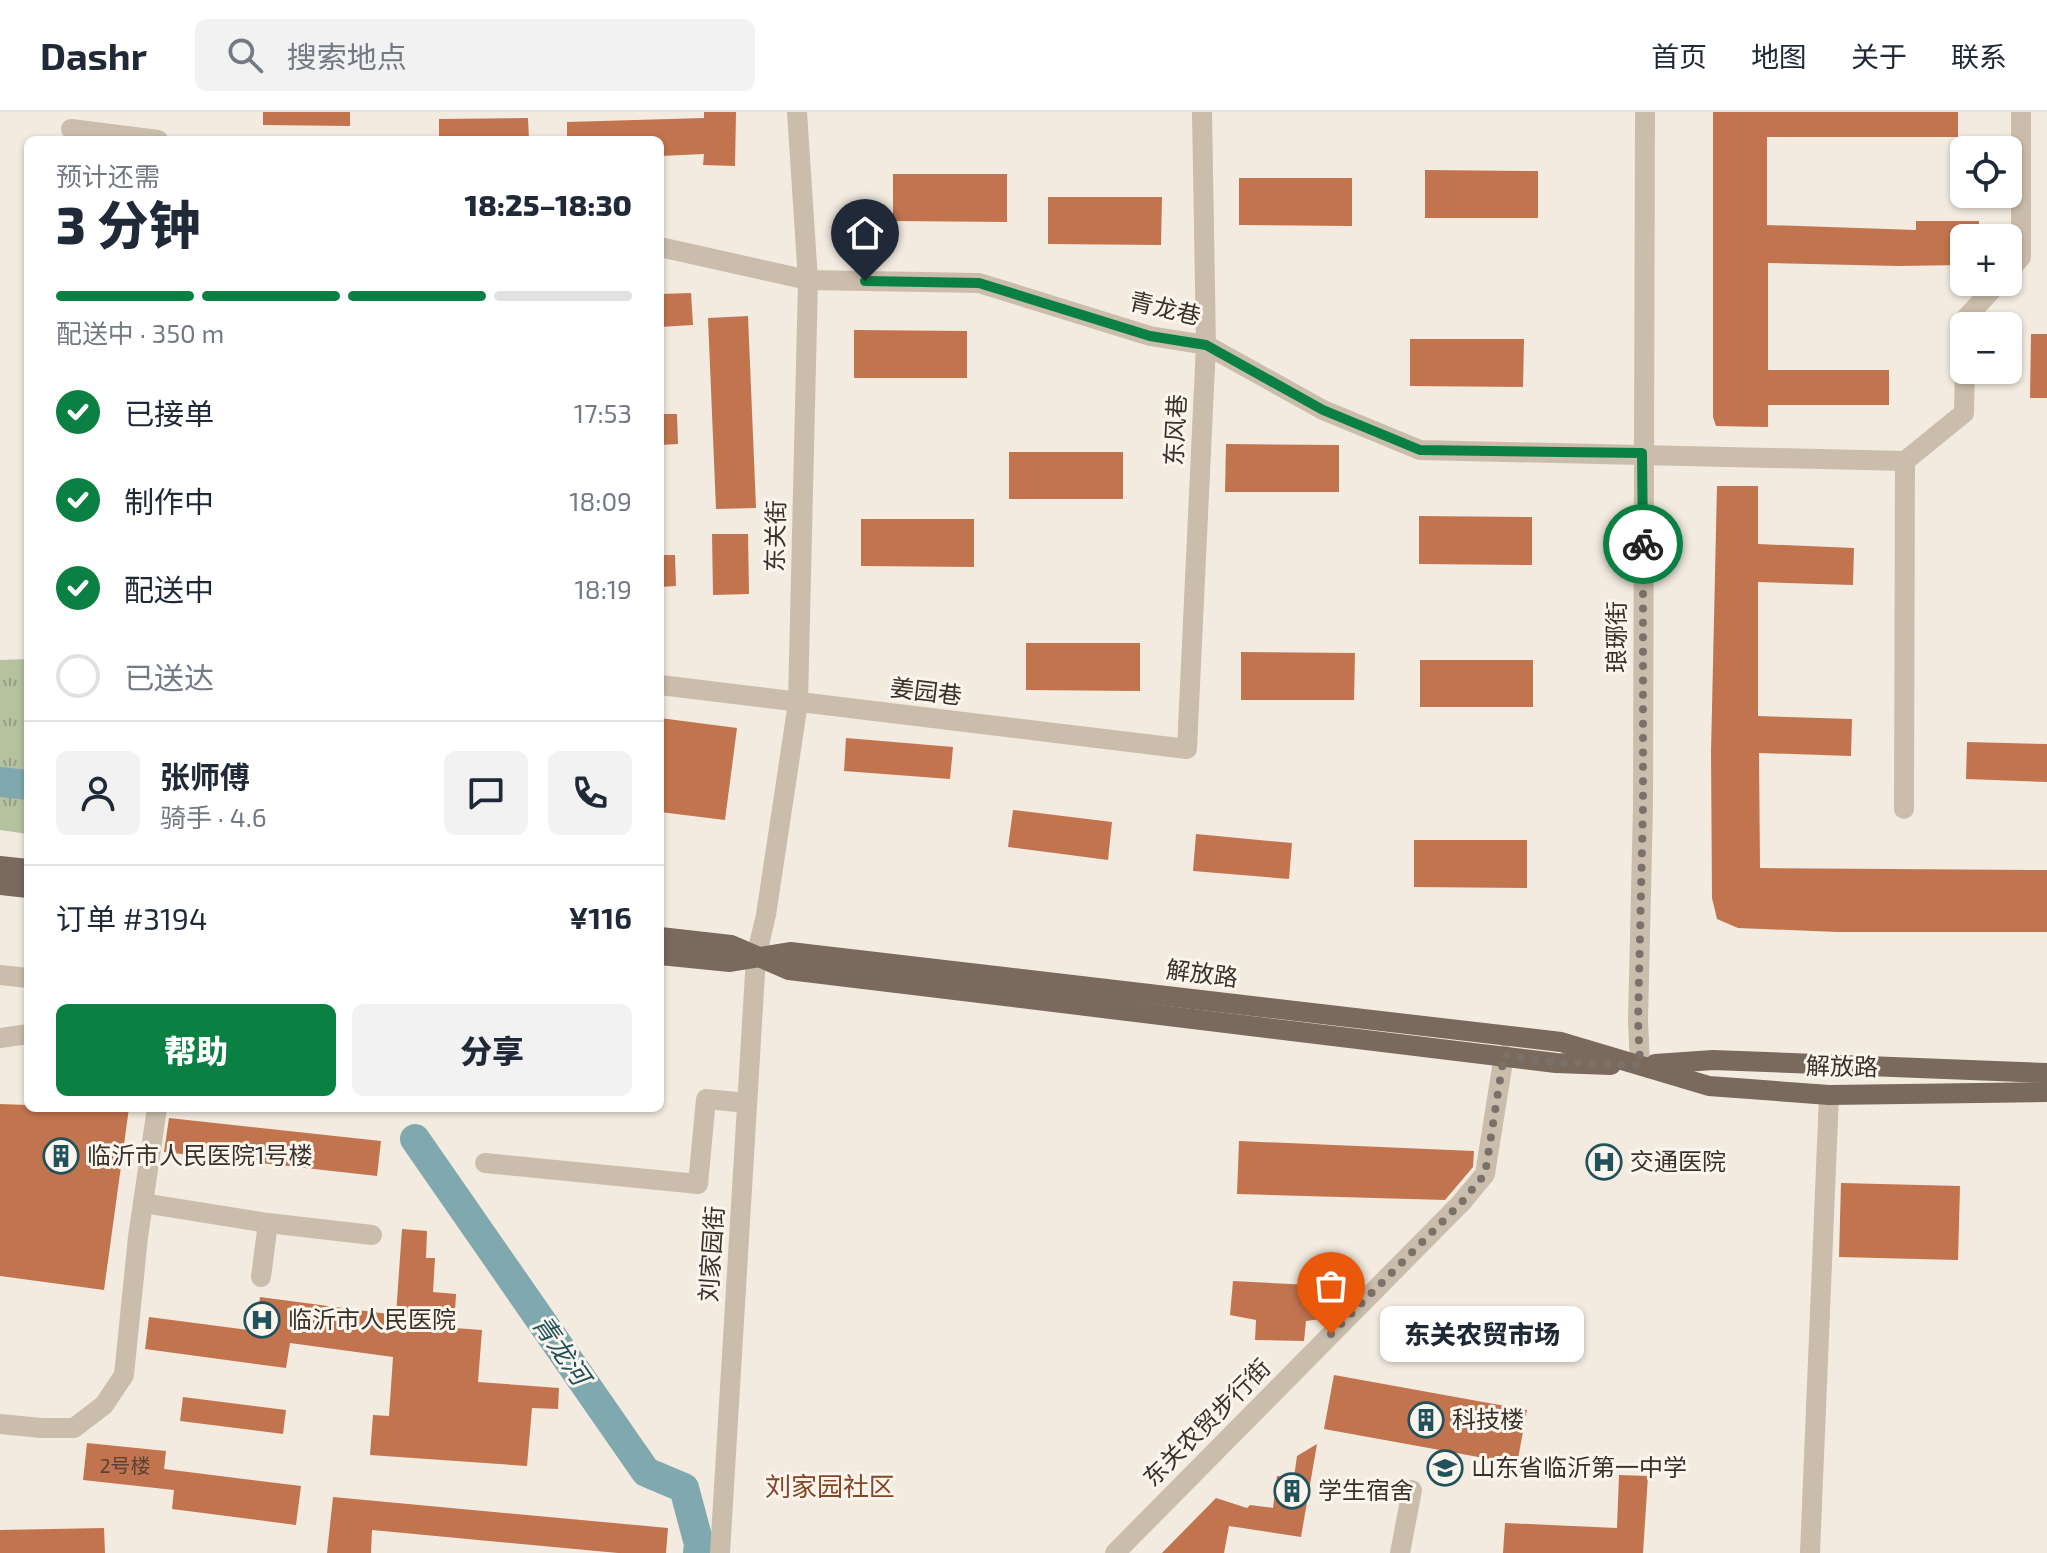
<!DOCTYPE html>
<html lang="zh">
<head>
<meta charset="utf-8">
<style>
  :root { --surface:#fff; --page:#f2f2f3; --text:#1f2937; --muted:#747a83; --line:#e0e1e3; --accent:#0b8043 }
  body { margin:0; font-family:"Exo 2","Noto Sans SC",sans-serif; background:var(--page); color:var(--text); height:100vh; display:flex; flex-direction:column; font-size:30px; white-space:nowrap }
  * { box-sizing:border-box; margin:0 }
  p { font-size:26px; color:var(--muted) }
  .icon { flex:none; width:44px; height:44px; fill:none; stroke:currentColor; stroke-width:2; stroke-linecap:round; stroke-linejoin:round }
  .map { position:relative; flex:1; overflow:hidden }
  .drawer { position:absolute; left:24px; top:24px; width:640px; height:976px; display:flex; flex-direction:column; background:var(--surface); border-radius:12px; box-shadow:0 2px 6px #0004 }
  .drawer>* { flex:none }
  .tools { position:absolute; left:1950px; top:24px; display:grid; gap:16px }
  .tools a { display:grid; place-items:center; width:72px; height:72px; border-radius:12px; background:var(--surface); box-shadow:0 2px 6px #0004; font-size:40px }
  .pin { position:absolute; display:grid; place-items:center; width:68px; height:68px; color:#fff; margin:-82px -34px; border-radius:50% 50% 50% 0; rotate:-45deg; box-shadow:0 0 8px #0007 }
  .pin .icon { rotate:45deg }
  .courier { position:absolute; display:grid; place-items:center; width:80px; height:80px; margin:-40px; border:6px solid #0b8043; border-radius:50%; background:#fff; color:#222; box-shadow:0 2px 10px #0007 }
  .bubble { position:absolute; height:56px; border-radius:12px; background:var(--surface); box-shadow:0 2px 6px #0004; font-size:26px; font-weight:800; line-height:56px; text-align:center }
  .summary em { font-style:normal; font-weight:800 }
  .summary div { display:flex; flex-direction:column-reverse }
  .summary { display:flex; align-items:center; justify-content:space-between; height:136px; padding:0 32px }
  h1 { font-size:52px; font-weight:800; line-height:60px }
  .bar { display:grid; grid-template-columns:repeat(4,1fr); gap:12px 8px; align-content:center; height:96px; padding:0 32px }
  .bar i { height:10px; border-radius:6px; background:var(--line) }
  .bar .on { background:var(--accent) }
  .bar p { grid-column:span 4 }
  .line { display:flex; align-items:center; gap:20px; padding:0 32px; border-top:2px solid var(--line) }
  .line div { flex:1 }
  .round { display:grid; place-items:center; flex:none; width:84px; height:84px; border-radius:12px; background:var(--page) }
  ol { padding:0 32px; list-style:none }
  li { display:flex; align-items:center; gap:24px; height:88px }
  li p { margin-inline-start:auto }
  li .icon { padding:8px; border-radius:50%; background:var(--accent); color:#fff; stroke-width:4 }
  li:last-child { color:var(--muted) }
  li i { width:44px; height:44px; border:4px solid var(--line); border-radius:50% }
  .primary-button { display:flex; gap:16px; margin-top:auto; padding:16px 32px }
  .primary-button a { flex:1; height:92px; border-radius:12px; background:var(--accent); color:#fff; font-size:32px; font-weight:800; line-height:92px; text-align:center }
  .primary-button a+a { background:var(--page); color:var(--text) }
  header { display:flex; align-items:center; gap:48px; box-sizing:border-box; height:112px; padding:0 40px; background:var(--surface); border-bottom:2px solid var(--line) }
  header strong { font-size:38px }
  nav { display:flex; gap:44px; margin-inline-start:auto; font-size:28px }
  .search { width:560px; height:72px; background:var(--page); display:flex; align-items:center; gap:20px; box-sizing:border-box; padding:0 28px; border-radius:12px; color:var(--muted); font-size:30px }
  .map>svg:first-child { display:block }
  .park { fill:url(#park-tufts) }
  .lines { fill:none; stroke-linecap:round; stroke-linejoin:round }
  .river { stroke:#80a9af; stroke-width:30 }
  .building { fill:#c2744f }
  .minor { stroke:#cbbdac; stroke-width:20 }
  .major { stroke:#7a695d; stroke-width:20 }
  .done { stroke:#7a726a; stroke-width:8; stroke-dasharray:0 14.4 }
  .route { stroke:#0b8043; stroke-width:10 }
  .labels { text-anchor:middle; stroke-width:6; stroke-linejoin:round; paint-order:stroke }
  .number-label { font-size:20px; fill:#5b4234 }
  .street-label { font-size:24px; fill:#39312b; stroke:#faf5ed }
  .poi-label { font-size:24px; fill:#39312b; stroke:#faf5ed; text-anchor:start }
  .water-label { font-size:26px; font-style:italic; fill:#21515a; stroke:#faf5ed }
  .neighbourhood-label { font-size:26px; fill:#854527; stroke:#faf5ed }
</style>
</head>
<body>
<header>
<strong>Dashr</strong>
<div class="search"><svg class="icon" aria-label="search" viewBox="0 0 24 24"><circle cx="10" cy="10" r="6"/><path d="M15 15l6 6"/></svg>搜索地点</div>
<nav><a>首页</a><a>地图</a><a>关于</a><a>联系</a></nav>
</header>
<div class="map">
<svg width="2047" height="1441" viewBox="0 0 2047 1441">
  <defs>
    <pattern id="park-tufts" width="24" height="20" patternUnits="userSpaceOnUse" patternTransform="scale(2)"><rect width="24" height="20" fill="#b4c2a0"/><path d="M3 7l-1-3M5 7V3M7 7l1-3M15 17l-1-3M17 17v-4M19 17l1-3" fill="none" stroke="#939e83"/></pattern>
  </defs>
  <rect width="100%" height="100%" fill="#f3ebe0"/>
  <polygon class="park" points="28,547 28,722 0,718 0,548"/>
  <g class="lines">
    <g class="river">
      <polyline points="0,670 28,673"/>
      <polyline points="415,1027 646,1360 684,1376 699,1432 698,1441"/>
    </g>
  </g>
  <g class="building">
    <polygon points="263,0 350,0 350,14 263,13"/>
    <polygon points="704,0 736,0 735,54 703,53 704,42 660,44 660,28 567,28 567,10 704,6"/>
    <polygon points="1713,0 1958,0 1958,25 1767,25 1767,113 1916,118 1916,109 1979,109 1979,126 1964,126 1964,153 1898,154 1768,151 1768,258 1889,258 1889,293 1768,293 1768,315 1716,314 1713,305"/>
    <polygon points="528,6 529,28 439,28 439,7"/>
    <polygon points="1425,58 1538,59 1538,106 1425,106"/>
    <polygon points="893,62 1007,62 1007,110 893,109"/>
    <polygon points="1239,66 1352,66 1352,114 1239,113"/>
    <polygon points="1048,85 1162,85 1161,133 1048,132"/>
    <polygon points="691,181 693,213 660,215 660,182"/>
    <polygon points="748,204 756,396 716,397 708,206"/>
    <polygon points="854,218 967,219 967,266 854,266"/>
    <polygon points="2031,222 2047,222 2047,286 2030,286"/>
    <polygon points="1410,227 1524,227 1523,275 1410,274"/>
    <polygon points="660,302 677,302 678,332 660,333"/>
    <polygon points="1226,332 1339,333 1339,380 1225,380"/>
    <rect x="1009" y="340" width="114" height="47"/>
    <polygon points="1717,374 1758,374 1758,432 1854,436 1853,473 1758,470 1758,604 1852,607 1851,644 1759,641 1760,756 2047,758 2047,820 1837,820 1738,816 1717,807 1712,786 1711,640"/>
    <polygon points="1419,404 1532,405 1532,453 1419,452"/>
    <polygon points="861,407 974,407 974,455 861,454"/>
    <polygon points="712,422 748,422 749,482 713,483"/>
    <polygon points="660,443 675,443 676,474 660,475"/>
    <polygon points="1026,531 1140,531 1140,579 1026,578"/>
    <polygon points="1241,540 1355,541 1354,588 1241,588"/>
    <rect x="1420" y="548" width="113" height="47"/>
    <polygon points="660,606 737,616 725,708 660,700"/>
    <polygon points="846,626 953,635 950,667 844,659"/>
    <polygon points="1967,630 2047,632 2047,670 1966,667"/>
    <polygon points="1013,698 1112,710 1108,748 1008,735"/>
    <polygon points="1196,722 1292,731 1289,767 1193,759"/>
    <polygon points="1414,728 1527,728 1527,776 1414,775"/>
    <polygon points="0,992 28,993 28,996 129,996 104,1178 0,1164"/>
    <polygon points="169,1006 381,1029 377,1064 164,1040"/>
    <polygon points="1239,1029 1474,1039 1473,1055 1445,1088 1237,1082"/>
    <polygon points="1841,1071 1960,1074 1958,1148 1839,1145"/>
    <polygon points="402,1117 427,1119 426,1146 435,1146 433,1180 456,1182 454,1216 482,1218 478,1270 559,1276 558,1297 532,1296 527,1354 370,1343 373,1303 389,1304 393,1245 290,1231 286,1256 145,1237 149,1205 256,1219 260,1185 396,1203"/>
    <polygon points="1233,1169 1331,1174 1329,1206 1306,1209 1304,1229 1255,1228 1256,1208 1230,1203"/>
    <polygon points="1334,1263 1527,1298 1517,1352 1324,1317"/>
    <polygon points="183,1285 286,1298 283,1322 180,1309"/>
    <polygon points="87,1331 166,1339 164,1357 301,1374 296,1413 172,1397 174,1378 83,1368"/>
    <polygon points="1317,1332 1301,1425 1229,1414 1224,1441 1162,1441 1216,1386 1247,1396 1250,1393 1273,1396 1277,1364 1294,1365 1297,1344"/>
    <polygon points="1619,1363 1648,1364 1643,1441 1503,1441 1505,1411 1617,1416"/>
    <polygon points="333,1385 668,1416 666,1441 618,1441 372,1418 371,1441 327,1441"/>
    <polygon points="104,1416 105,1441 0,1441 0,1418"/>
  </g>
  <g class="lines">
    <g class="minor">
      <polyline points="71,17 158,28"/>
      <polyline points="660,135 808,168 979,171 1150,224 1206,233 1323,298 1420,338 1905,349"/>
      <polyline points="2008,160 2021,145 2021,0"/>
      <polyline points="1965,214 1965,207 1999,170"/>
      <polyline points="660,573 1187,637 1206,233 1202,0"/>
      <polyline points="1904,697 1905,349 1964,301 1965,258"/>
      <polyline points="0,863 28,866"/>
      <polyline points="0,926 28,922"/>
      <polyline points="1640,953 1638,909 1643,694 1645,0"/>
      <polyline points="485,1051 698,1072 706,987 747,991"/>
      <polyline points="143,1091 268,1111 372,1123"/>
      <polyline points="261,1165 268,1111"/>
      <polyline points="0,1312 41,1316 74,1316 104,1293 124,1263 138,1125 157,996"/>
      <polyline points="720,1441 756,845 766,803 798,591 808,168 797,0"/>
      <polyline points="1115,1441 1461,1091 1485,1062 1504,943"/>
      <polyline points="1400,1441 1412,1378"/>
      <polyline points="1810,1441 1829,983"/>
    </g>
    <g class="major">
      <polyline points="0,754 28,757"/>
      <polyline points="0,773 28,776"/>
      <polyline points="660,825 731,833 789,858 1556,951 1611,953"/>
      <polyline points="660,843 730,850 790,840 1561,930 1709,974 1829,983 2047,980"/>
      <polyline points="1655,952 1713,948 2047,961"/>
    </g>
  </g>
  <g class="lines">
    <polyline class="done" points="1331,1222 1461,1091 1485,1062 1504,943 1556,951 1640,953 1638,909 1643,694 1643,432"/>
    <polyline class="route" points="865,169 979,171 1150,224 1206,233 1323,298 1420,338 1642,341 1643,432"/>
  </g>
  <defs>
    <symbol id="building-ring" viewBox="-11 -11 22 22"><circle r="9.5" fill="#faf5ed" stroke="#21515a" stroke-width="1.5"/><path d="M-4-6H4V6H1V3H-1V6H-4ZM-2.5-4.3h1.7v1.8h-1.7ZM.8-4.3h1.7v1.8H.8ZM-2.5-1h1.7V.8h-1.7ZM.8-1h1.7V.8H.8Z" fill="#21515a"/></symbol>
    <symbol id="hospital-ring" viewBox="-11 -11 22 22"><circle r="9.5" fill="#faf5ed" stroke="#21515a" stroke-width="1.5"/><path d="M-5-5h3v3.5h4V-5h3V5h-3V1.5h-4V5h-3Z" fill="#21515a"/></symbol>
    <symbol id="school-ring" viewBox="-11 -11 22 22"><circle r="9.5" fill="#faf5ed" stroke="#21515a" stroke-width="1.5"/><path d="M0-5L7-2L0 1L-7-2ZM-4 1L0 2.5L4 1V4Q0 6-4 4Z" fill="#21515a"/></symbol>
  </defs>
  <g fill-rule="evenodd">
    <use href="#building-ring" x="41" y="1024" width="40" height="40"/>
    <use href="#hospital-ring" x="1584" y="1030" width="40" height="40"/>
    <use href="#hospital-ring" x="242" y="1188" width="40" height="40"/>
    <use href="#building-ring" x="1406" y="1288" width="40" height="40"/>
    <use href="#school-ring" x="1425" y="1336" width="40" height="40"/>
    <use href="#building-ring" x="1272" y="1359" width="40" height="40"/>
  </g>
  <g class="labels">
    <g class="number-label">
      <text x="125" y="1361">2号楼</text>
    </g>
    <g class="street-label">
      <text transform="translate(1165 197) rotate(13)" y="8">青龙巷</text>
      <text transform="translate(1176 318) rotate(-87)" y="8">东风巷</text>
      <text transform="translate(776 424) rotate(-89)" y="8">东关街</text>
      <text transform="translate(1617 525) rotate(-90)" y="8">琅琊街</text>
      <text transform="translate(926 580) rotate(7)" y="8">姜园巷</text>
      <text transform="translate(1202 862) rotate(7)" y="8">解放路</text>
      <text transform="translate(1842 955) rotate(1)" y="8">解放路</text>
      <text transform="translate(712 1142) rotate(-86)" y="8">刘家园街</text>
      <text transform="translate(1207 1311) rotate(-45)" y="8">东关农贸步行街</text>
    </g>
    <g class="poi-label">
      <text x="87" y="1052">临沂市人民医院1号楼</text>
      <text x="1630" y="1058">交通医院</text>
      <text x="288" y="1216">临沂市人民医院</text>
      <text x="1452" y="1316">科技楼</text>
      <text x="1471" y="1364">山东省临沂第一中学</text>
      <text x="1318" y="1387">学生宿舍</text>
    </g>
    <g class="water-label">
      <text transform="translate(561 1238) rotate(55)" y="9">青龙河</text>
    </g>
    <g class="neighbourhood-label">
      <text x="830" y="1384">刘家园社区</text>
    </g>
  </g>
</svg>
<div class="tools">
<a><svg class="icon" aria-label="locate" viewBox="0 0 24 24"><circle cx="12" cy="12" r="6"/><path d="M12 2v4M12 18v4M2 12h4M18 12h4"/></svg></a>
<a>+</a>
<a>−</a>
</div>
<div class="pin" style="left:1331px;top:1222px;background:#ea580c"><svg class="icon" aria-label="bag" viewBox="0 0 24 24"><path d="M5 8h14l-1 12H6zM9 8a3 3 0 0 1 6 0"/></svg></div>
<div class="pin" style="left:865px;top:169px;background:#1f2937"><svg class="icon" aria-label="home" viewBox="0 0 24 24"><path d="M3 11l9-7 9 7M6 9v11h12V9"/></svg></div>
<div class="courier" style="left:1643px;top:432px"><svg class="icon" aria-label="bike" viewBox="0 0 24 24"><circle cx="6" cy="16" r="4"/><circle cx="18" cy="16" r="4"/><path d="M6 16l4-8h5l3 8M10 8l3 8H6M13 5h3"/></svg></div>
<div class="bubble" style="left:1380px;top:1194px;width:204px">东关农贸市场</div>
<section class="drawer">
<div class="summary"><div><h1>3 分钟</h1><p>预计还需</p></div><em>18:25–18:30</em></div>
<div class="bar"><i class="on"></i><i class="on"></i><i class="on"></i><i></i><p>配送中 · 350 m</p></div>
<ol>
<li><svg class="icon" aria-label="check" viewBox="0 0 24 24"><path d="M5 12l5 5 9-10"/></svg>已接单<p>17:53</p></li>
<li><svg class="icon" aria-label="check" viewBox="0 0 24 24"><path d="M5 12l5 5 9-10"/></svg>制作中<p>18:09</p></li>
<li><svg class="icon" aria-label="check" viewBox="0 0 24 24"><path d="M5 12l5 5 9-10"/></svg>配送中<p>18:19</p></li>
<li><i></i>已送达</li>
</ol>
<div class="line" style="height:144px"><a class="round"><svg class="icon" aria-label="person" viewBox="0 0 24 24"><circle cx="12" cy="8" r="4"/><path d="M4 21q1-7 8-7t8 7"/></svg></a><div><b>张师傅</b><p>骑手 · 4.6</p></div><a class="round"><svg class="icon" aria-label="chat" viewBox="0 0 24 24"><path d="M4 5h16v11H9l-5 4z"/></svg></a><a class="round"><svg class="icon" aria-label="phone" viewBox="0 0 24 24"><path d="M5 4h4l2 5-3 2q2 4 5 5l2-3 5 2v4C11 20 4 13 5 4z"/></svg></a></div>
<div class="line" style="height:104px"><div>订单 #3194</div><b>¥116</b></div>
<div class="primary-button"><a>帮助</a><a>分享</a></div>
</section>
</div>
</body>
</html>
